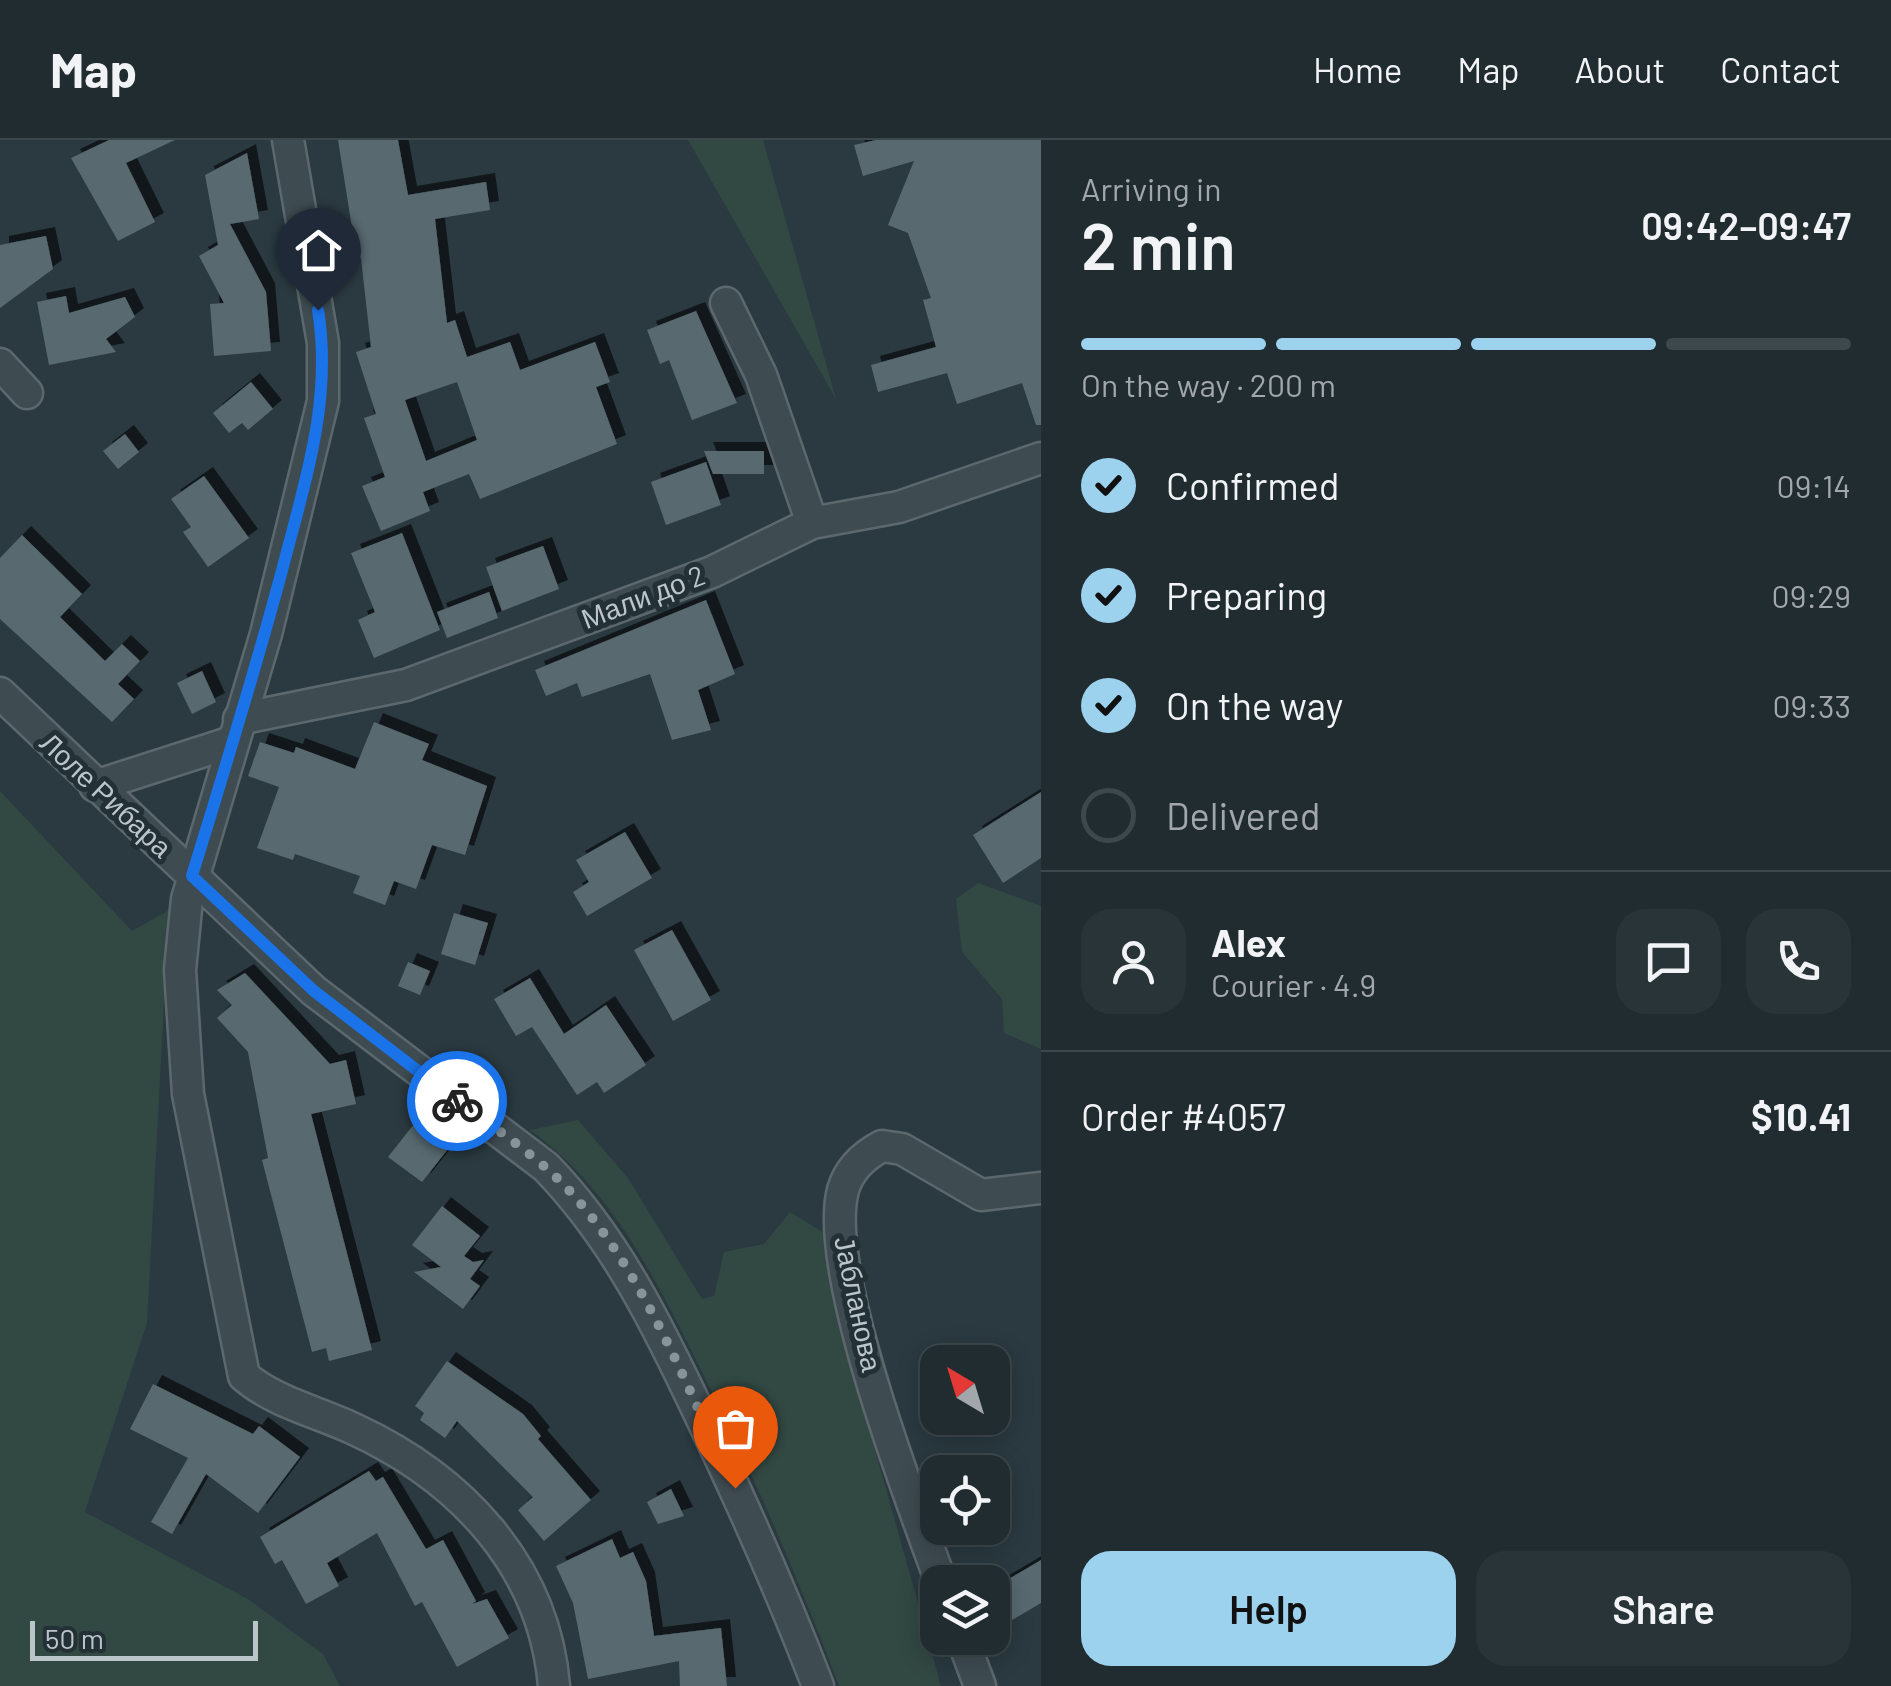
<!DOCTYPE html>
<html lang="en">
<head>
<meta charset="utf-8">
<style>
  :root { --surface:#202c30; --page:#283438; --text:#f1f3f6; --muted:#a2a7ab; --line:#3d484c; --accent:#9dd2ee }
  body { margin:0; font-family:Barlow,sans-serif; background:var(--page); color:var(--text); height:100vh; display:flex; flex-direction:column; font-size:38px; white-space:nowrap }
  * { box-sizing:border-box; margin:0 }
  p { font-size:32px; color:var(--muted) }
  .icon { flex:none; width:55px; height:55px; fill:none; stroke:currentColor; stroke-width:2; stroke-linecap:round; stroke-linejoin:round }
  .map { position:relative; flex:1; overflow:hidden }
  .details { display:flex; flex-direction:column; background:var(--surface); width:850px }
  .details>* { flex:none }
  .needle { width:65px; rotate:322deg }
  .fabs { position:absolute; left:920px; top:1205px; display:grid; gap:20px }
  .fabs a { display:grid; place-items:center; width:90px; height:90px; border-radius:20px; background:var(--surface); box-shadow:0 5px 25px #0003,0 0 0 2px var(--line); font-size:50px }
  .scale { position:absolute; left:30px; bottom:25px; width:228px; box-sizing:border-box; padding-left:10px; border:5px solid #bbc5ca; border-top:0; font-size:28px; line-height:35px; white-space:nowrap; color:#bbc5ca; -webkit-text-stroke:8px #233036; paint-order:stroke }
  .pin { position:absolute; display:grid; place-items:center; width:85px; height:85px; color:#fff; margin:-102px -42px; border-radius:50% 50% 50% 0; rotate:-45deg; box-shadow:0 0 10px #0007 }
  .pin .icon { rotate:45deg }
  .courier { position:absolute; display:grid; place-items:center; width:100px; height:100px; margin:-50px; border:8px solid #1a73e8; border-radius:50%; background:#fff; color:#222; box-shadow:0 2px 12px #0007 }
  .head em { font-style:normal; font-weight:600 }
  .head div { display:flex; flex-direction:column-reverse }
  .head { display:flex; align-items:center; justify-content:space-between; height:170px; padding:0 40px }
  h1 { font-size:65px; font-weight:600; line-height:75px }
  .bar { display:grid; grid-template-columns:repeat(4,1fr); gap:15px 10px; align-content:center; height:120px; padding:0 40px }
  .bar i { height:12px; border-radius:8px; background:var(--line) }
  .bar .on { background:var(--accent) }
  .bar p { grid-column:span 4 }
  .line { display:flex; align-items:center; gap:25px; padding:0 40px; border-top:2px solid var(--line) }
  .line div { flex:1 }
  .round { display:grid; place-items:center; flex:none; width:105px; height:105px; border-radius:30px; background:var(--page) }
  ol { padding:0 40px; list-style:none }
  li { display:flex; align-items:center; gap:30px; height:110px }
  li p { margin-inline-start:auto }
  li .icon { padding:10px; border-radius:50%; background:var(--accent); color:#111; stroke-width:4 }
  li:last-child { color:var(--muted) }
  li i { width:55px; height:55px; border:5px solid var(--line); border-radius:50% }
  .button { display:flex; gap:20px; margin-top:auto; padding:20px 40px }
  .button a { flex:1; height:115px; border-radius:30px; background:var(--accent); color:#111; font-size:40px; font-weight:600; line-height:115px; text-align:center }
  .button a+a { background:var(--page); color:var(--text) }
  header { display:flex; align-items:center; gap:60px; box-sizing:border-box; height:140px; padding:0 50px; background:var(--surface); border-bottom:2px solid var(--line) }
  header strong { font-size:48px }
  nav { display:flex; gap:55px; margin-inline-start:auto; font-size:35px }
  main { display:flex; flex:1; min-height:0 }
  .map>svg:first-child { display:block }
  .green { fill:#324842 }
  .building { fill:#596970; fill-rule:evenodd; filter:url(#shadow) }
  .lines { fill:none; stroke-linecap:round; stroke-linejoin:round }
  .minor-casing { stroke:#5c686e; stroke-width:35 }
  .minor { stroke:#3e4b50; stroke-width:30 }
  .done { stroke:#88949a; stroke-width:10; stroke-dasharray:0 18 }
  .route { stroke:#1a73e8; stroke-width:12 }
  .labels { text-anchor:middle; stroke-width:10; stroke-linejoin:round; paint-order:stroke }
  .street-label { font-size:28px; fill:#bbc5ca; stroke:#233036 }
</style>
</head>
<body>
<header>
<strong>Map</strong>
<nav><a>Home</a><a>Map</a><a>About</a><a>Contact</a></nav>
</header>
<main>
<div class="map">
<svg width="1041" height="1546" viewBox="0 0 1041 1546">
  <defs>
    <filter id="shadow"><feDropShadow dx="9" dy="-9" stdDeviation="0" flood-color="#0009"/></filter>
  </defs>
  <rect width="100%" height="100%" fill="#2a3a40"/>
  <g class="green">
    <polygon points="688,0 763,0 836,259"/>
    <polygon points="0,651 132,791 169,770 147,1183 85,1372 248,1459 323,1514 340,1546 0,1546"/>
    <polygon points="978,743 1041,766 1041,909 1004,893 1002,859 962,812 956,759"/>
    <path d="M578,980L628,1038L702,1159L714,1156L724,1112L764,1104L790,1072L829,1096L839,1180L941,1546H839C800,1442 757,1343 708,1244C661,1150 617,1053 530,990Z"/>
  </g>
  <g class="building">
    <polygon points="109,0 175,0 126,23 155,82 118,101 71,18"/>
    <path d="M338,0H398L408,55L486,42L490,70L435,79L447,183L455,180L467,217L510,202L520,230L595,202L610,242L596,247L617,304L480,359L469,334L423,352L430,371L381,391L362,346L385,337L364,278L376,274L356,212L371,207L361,118L357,119ZM457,242L477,300L426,321L405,260Z"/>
    <polygon points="876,0 1041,0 1041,285 1036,285 1022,243 957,264 947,233 878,252 871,225 936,207 923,160 931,158 908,93 888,85 914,21 863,36 854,5"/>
    <polygon points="247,13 259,79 230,84 266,152 271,211 214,216 210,164 224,163 199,116 218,105 205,35"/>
    <polygon points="46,96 53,129 0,168 0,105"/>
    <polygon points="66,156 69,173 125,157 135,177 106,199 116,212 49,225 37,162"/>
    <polygon points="696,171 737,263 692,280 669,220 660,224 647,190"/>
    <polygon points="251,242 273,269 248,290 242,283 229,293 213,273"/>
    <polygon points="125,294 139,312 118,329 103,311"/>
    <polygon points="704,311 764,311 764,334 713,334"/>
    <polygon points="706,322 721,365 666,385 651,342"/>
    <polygon points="204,336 249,398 208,427 183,392 191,387 171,359"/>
    <polygon points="402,393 440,490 374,518 358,480 375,472 351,413"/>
    <polygon points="22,395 82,454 60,477 105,521 122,504 140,521 118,544 134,559 112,582 0,479 0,418"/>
    <polygon points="543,406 559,449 502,471 486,427"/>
    <polygon points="489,452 498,478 447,498 437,472"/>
    <polygon points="706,460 735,534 698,550 711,590 672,600 650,534 582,557 577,543 546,556 535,530"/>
    <polygon points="202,531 216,562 192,574 177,543"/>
    <polygon points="374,582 429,604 422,620 487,646 465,715 432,705 416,749 394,741 385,765 353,753 360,736 295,714 293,720 257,708 279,647 248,636 260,602 294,613 296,607 355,629"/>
    <polygon points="1041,652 1041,718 1003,743 973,695"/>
    <polygon points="625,692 652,738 587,776 573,752 589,742 576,720"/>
    <polygon points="454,773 488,783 475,825 441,814"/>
    <polygon points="672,790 711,860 673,881 634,810"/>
    <polygon points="408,822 430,831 420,855 398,846"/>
    <polygon points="245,833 330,924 346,920 356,964 311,974 372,1210 329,1221 326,1208 312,1212 262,1020 268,1018 248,912 217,878 232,865 217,850"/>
    <polygon points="530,838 564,894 606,865 646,925 604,953 597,942 577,955 532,887 516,896 494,859"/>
    <polygon points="414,984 448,1009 422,1042 388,1017"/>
    <polygon points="442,1066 480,1096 464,1116 473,1122 484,1120 470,1139 480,1146 463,1169 414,1132 441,1127 412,1105"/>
    <polygon points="447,1221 523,1274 541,1296 538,1299 591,1360 544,1401 518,1370 533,1357 457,1281 445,1298 420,1280 424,1273 415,1266"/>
    <polygon points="153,1244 253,1294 259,1286 300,1317 258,1373 206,1334 172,1394 151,1382 188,1318 130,1289"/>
    <polygon points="369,1331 376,1341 383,1337 426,1409 443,1400 476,1461 472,1464 487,1459 509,1498 457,1527 422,1462 415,1466 377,1393 327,1423 339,1446 306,1464 282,1420 275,1424 260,1397"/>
    <polygon points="671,1349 684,1376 658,1384 647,1362"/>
    <polygon points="612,1399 620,1418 633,1412 646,1441 654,1496 721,1488 727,1546 680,1546 679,1521 588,1539 573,1463 556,1426"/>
    <polygon points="1041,1420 1041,1463 992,1492 992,1449"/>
  </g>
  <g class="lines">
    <defs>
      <g id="minor">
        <path d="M288,0L323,203V261L266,494L187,759L180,830L188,954L244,1236C274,1262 318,1272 354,1289C460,1338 544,1425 554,1546"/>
        <polyline points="726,163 761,235 812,383"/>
        <polyline points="0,224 27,253"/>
        <path d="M0,553L314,851L546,1027C616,1099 659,1188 702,1279C744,1367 783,1455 818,1546"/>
        <polyline points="239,579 406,545 712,432 812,383 899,367 1041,318"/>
        <polyline points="95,646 232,602"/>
        <path d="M941,1442C911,1360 822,1129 843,1050C849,1029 863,1016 882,1006L902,1009L981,1055L1041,1048"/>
        <polyline points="962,1498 980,1546"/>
      </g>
    </defs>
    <use href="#minor" class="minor-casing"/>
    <use href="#minor" class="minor"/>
  </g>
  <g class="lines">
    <path class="done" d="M457,961C499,991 543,1020 576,1058C648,1141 688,1251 735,1348"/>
    <path class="route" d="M318,170C332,257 307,335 285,419C257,526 224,631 192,736L314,851L457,961"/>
  </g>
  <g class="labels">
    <g class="street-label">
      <text transform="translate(643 457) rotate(-21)" y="10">Мали до 2</text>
      <text transform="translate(106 655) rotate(43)" y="10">Лоле Рибара</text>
      <text transform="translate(858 1164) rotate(78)" y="10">Јабланова</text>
    </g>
  </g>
</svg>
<div class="fabs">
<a><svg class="needle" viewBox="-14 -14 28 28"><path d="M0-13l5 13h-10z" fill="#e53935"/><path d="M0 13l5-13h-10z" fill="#a2a7ab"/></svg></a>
<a><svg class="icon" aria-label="locate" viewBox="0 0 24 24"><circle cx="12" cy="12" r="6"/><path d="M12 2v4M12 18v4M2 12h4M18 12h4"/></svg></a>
<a><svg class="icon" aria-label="layers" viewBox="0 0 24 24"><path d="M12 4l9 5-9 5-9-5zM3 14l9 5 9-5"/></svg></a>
</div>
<div class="scale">50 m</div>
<div class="pin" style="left:735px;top:1348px;background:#ea580c"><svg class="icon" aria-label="bag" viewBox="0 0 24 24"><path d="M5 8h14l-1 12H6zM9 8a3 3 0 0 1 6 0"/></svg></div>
<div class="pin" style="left:318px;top:170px;background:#1f2937"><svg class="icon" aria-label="home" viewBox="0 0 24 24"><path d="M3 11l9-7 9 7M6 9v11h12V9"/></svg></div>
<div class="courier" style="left:457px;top:961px"><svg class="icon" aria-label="bike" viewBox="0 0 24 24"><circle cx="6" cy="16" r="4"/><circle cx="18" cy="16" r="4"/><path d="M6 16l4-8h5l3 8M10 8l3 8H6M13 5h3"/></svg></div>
</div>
<section class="details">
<div class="head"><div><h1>2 min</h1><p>Arriving in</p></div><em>09:42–09:47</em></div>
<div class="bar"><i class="on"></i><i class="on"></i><i class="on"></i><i></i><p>On the way · 200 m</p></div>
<ol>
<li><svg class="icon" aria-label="check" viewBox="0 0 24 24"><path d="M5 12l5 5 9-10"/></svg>Confirmed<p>09:14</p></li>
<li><svg class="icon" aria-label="check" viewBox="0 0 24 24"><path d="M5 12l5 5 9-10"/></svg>Preparing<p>09:29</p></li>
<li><svg class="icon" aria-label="check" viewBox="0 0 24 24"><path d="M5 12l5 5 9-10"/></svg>On the way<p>09:33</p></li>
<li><i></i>Delivered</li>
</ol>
<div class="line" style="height:180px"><a class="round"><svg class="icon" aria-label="person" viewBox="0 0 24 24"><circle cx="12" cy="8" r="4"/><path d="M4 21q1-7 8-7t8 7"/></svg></a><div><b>Alex</b><p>Courier · 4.9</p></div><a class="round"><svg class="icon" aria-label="chat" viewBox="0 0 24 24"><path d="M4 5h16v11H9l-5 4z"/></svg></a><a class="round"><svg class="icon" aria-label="phone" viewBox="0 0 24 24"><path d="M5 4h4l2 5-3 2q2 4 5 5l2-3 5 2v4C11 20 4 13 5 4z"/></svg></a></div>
<div class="line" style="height:130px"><div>Order #4057</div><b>$10.41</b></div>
<div class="button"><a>Help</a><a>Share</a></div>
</section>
</main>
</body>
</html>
